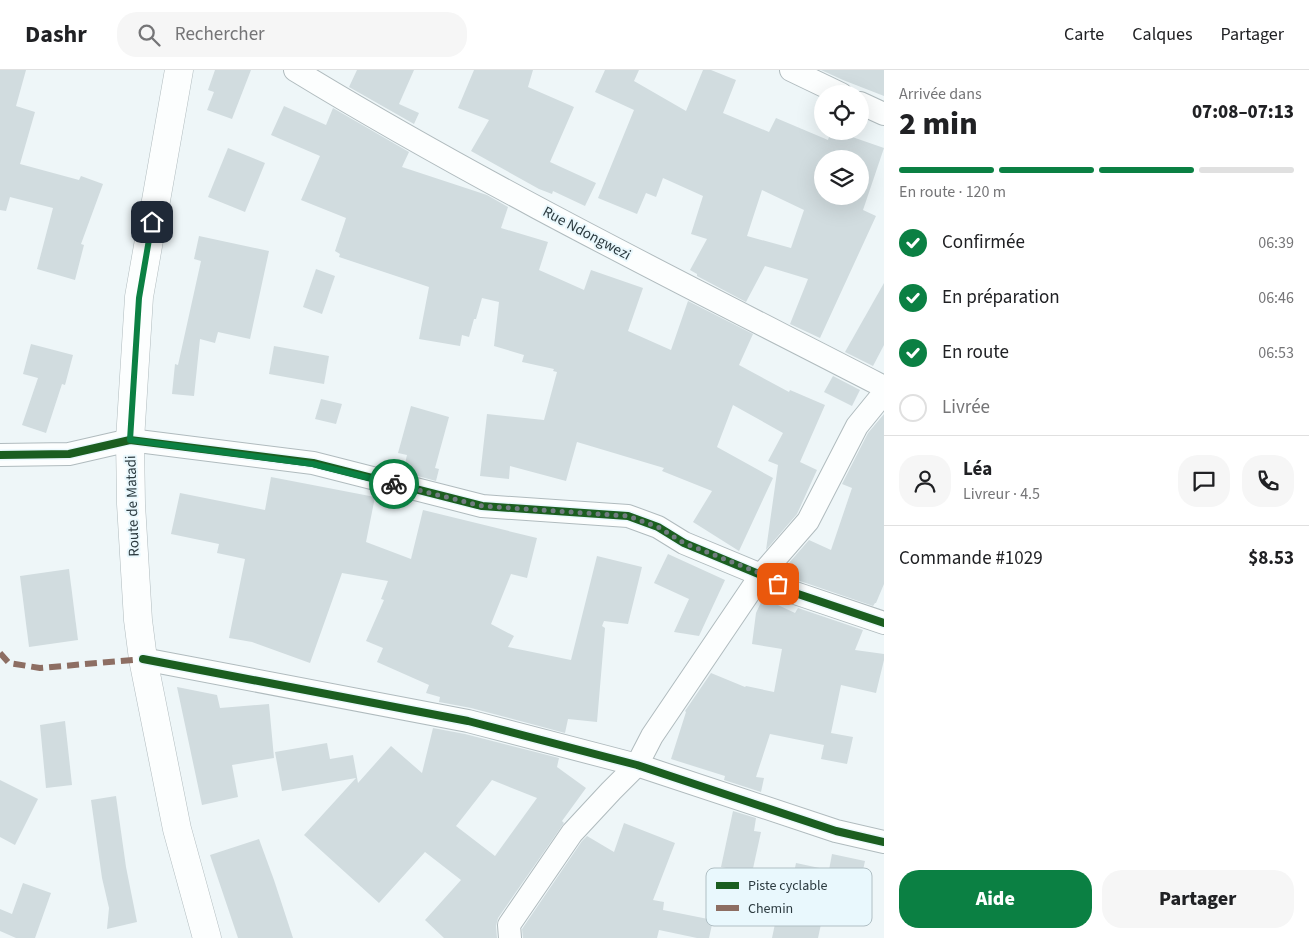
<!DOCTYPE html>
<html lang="fr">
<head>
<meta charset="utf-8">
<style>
  :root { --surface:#fff; --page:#f6f6f6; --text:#202124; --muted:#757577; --line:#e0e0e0; --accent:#0b8043 }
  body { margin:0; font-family:"Source Sans 3",sans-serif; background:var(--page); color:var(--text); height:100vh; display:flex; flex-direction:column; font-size:19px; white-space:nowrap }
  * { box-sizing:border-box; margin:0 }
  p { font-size:16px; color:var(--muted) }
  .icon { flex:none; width:28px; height:28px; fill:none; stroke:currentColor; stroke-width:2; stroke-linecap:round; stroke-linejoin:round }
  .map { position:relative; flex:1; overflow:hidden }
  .drawer { display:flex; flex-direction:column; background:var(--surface); width:425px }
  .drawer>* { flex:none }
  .fabs { position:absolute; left:814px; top:15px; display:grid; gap:10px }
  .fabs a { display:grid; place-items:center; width:55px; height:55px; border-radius:50%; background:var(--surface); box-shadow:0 5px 20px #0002; font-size:25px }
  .pin { position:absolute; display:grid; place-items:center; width:42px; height:42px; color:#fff; margin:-21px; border-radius:10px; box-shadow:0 2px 8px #0006 }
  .courier { position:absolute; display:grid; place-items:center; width:50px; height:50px; margin:-25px; border:4px solid #0b8043; border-radius:50%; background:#fff; color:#222; box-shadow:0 1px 6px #0007 }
  .overview em { font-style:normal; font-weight:800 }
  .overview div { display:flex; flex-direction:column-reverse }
  .overview { display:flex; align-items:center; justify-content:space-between; height:85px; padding:0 15px }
  h1 { font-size:32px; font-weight:800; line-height:38px }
  .bar { display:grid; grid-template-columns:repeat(4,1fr); gap:8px 5px; align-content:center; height:60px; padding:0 15px }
  .bar i { height:6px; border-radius:4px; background:var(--line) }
  .bar .on { background:var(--accent) }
  .bar p { grid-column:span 4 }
  .line { display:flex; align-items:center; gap:12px; padding:0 15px; border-top:1px solid var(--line) }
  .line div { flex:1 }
  .round { display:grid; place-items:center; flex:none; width:52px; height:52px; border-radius:20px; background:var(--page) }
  ol { padding:0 15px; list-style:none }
  li { display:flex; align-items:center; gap:15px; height:55px }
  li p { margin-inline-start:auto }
  li .icon { padding:5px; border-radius:50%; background:var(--accent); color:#fff; stroke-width:4 }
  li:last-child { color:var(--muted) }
  li i { width:28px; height:28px; border:2px solid var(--line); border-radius:50% }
  .cta { display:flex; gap:10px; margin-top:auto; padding:10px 15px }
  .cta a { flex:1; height:58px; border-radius:20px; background:var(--accent); color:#fff; font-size:20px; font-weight:800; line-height:58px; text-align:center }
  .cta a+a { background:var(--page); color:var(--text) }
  header { display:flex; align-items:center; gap:30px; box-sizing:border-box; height:70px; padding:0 25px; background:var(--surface); border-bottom:1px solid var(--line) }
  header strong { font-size:24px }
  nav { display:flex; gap:28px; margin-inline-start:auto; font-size:18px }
  .search { width:350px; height:45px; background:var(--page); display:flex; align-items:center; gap:12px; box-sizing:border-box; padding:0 18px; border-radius:20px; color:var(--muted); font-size:19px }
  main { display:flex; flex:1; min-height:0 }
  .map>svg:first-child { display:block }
  .building { fill:#d1dcdf; fill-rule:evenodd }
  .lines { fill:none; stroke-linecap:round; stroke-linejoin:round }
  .minor-casing { stroke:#b0bbbe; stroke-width:24 }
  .trunk-casing { stroke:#b0bbbe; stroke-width:29 }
  .minor { stroke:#fcfefe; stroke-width:22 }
  .trunk { stroke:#fcfefe; stroke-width:28 }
  .quiet { stroke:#8d6e63; stroke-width:6; stroke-dasharray:12 6; stroke-linecap:butt }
  .cycleway-casing { stroke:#e9f8fd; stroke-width:11 }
  .cycleway { stroke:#1b5e20; stroke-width:8 }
  .done { stroke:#707c80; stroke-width:5; stroke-dasharray:0 9 }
  .route { stroke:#0b8043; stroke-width:6 }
  .labels { text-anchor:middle; stroke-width:4; stroke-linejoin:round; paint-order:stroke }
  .street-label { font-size:15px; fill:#2c3b40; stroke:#e9f8fd }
  .key { fill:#e9f8fd; stroke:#b0bfc4; stroke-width:1 }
  .key-label { font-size:14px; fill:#2c3b40 }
</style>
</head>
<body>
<header>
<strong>Dashr</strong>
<div class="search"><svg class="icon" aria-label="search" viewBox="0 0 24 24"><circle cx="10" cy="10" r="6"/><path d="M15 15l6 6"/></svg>Rechercher</div>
<nav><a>Carte</a><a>Calques</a><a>Partager</a></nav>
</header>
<main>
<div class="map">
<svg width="884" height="868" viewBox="0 0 884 868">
  <rect width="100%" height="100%" fill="#eef6f8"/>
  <g class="building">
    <polygon points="0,0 26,0 16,36 35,42 20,94 79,110 81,106 103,114 81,174 84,175 75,210 37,199 53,138 10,127 6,141 0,140"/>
    <polygon points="215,0 251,0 232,49 207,40 214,22 208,20"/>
    <polygon points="357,0 414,0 399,34 419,43 414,54 349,17"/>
    <polygon points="474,0 533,0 528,17 574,37 550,92 596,113 585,136 553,121 552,124 539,119 471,81 489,50 458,38"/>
    <path d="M605,0H639L634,11L686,41L703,0H711L736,10L723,43L769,62L776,48L828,70L831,61H835L884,78L863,140L876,146L820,268L790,254L808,209L765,196L746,232L697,206V204L690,200L707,169L691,164L703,126L663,108L656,127L646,123L637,144L598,128L634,40L595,22ZM822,89H860V126H822ZM762,120L804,140L791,178L747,166Z"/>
    <polygon points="821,0 884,0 884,26 843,10"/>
    <polygon points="284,36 326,55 333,38 409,82 402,97 487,125 508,137 501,158 548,172 539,200 584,220 591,200 643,218 628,261 671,280 688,231 753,264 739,295 789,322 790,320 825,335 800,392 817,400 797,444 766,480 778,395 768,391 783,363 733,335 717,377 773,408 739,481 693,452 712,421 662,401 664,398 577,372 566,411 510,396 509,409 480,406 487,344 544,350 557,302 553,301 554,299 522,292 524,285 494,276 499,232 482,228 476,249 474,249 469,267 462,265 460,276 419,269 429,217 339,187 340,184 335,181 346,148 301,130 320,86 271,65"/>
    <polygon points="228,78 265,93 245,142 208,127"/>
    <polygon points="199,166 269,181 250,269 218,262 215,273 200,269 194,326 172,324 175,294 178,295 201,191 194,189"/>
    <polygon points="316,199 335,206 322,244 303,237"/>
    <polygon points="884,213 884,275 873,296 845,282"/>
    <polygon points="31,274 73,285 65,315 62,314 46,363 22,355 38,308 23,304"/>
    <polygon points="274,276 329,286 324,314 269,304"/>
    <polygon points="833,306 860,320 852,336 824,322"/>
    <polygon points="321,329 342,334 336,354 315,349"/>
    <polygon points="411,336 449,347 435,398 439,399 436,411 403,402 407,385 398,383"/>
    <polygon points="884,344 884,514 876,533 875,533 873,536 800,511 782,501 809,470 831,480 852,418 842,414 868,363"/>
    <polygon points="271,407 375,427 366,472 411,489 423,440 537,468 527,508 511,504 491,554 514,566 508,577 571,590 597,486 642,497 628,554 604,551 602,556 605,558 597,652 568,649 565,663 471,638 439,632 440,627 426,623 429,615 377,592 383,578 366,571 384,530 381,529 388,511 342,503 310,593 252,572 229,568 245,489 217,483 219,474 171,464 180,423 265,440"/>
    <polygon points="668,484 725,510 699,566 674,562 689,529 654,513"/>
    <polygon points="69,499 78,570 29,577 20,506"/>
    <polygon points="763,528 795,543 798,538 863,560 855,580 884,584 884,590 876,623 841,615 831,663 853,667 847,694 821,689 824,675 770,664 756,707 764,708 761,722 724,710 725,706 671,689 686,642 685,641 711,603 745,617 746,616 774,622 782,579 752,574 756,543"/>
    <polygon points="177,617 217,625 220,638 269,634 274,688 232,695 238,727 202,735"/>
    <polygon points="65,651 72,715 46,718 40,655"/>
    <path d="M433,658L465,664L559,688L557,697L586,718L562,751L564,753L498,848L496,856L497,868H444L425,850L461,810L425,782L379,833L304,765L356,708L282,721L275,682L327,673L330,689L353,685L358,713L391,676L422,703ZM492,710L537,728L495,786L456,756Z"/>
    <polygon points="0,710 38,729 15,775 0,767"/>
    <polygon points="116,726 126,797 137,852 107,859 109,838 102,808 91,730"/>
    <polygon points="733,741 756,748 754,761 761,762 752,803 721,797"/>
    <polygon points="624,753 675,773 653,830 664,832 663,840 713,850 709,868 697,868 659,860 657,868 523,868 522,859 582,771 587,766 614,782"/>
    <polygon points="259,769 274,810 293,868 238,868 210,785"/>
    <polygon points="832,784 865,791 857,827 828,822 818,868 772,868 783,816 791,818 796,793 829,800"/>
    <polygon points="23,813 51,823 35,868 16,868 0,861 0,839 12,844"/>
  </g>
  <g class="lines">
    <defs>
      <g id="minor">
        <path d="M295,0C485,116 686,215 884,317"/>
        <polyline points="791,0 841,24"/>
        <polyline points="860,33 884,44"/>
        <polyline points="0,385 69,384 130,370 313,393 482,436 628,446 658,457 684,473 761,505 795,523 884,553"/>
        <polyline points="143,589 468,651 637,695 836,761 884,772"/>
        <polyline points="510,868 509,855 572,763 611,721 637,695 652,666 761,505 808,451 857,356 879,329 884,326"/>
      </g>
      <polyline id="trunk" points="179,0 139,227 130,370 131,434 138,550 143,589 177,759 207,868"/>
    </defs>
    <use href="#minor" class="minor-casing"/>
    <use href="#trunk" class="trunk-casing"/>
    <use href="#minor" class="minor"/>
    <use href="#trunk" class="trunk"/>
    <polyline class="quiet" points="0,583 9,593 40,598 143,589"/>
    <defs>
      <g id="cycleway">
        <polyline points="0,385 69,384 130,370 313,393 482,436 628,446 658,457 684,473 761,505 795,523 884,553"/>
        <polyline points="143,589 468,651 637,695 836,761 884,772"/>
      </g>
    </defs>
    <use href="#cycleway" class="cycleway-casing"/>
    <use href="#cycleway" class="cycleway"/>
  </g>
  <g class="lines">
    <polyline class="done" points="394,414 482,436 628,446 658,457 684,473 762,504 778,514"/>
    <polyline class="route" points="152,152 139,228 130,370 313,394 394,414"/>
  </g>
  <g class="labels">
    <g class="street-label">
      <text transform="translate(587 163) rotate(28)" y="5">Rue Ndongwezi</text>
      <text transform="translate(132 436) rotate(-92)" y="5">Route de Matadi</text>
    </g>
  </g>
  <rect x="706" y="798" width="166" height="58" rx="8" class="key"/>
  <rect x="716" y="812" width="23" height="7" fill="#1b5e20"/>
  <rect x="716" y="835" width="23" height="6" fill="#8d6e63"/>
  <g class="key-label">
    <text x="748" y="820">Piste cyclable</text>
    <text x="748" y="843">Chemin</text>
  </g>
</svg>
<div class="fabs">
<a><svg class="icon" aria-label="locate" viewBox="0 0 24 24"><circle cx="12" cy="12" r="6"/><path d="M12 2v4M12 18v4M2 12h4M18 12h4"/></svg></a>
<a><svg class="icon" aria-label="layers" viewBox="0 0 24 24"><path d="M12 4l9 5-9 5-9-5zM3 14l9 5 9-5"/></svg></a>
</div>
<div class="pin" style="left:778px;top:514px;background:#ea580c"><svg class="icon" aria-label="bag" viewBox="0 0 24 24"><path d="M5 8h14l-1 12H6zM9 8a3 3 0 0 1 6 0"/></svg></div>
<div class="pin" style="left:152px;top:152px;background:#1f2937"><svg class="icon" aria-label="home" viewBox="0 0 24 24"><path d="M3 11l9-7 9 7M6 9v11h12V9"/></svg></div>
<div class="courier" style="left:394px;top:414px"><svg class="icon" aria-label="bike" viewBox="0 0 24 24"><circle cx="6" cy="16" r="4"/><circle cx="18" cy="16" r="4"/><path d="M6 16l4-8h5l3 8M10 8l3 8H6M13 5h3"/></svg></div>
</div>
<section class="drawer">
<div class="overview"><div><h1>2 min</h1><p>Arrivée dans</p></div><em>07:08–07:13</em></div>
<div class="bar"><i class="on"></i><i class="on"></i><i class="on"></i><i></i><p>En route · 120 m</p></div>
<ol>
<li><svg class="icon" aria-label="check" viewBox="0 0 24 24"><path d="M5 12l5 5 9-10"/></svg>Confirmée<p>06:39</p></li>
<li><svg class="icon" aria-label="check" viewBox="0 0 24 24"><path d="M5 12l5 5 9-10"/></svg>En préparation<p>06:46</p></li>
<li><svg class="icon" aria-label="check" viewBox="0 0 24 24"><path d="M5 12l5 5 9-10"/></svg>En route<p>06:53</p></li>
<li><i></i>Livrée</li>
</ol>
<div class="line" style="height:90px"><a class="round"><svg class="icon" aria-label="person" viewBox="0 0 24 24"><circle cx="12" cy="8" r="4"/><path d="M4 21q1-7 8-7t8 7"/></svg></a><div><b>Léa</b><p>Livreur · 4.5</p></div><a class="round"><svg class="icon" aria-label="chat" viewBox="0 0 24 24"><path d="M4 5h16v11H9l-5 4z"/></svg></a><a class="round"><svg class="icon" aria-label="phone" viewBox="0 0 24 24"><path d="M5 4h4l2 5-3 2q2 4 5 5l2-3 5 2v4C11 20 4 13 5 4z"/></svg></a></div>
<div class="line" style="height:65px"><div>Commande #1029</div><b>$8.53</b></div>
<div class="cta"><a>Aide</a><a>Partager</a></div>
</section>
</main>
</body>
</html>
